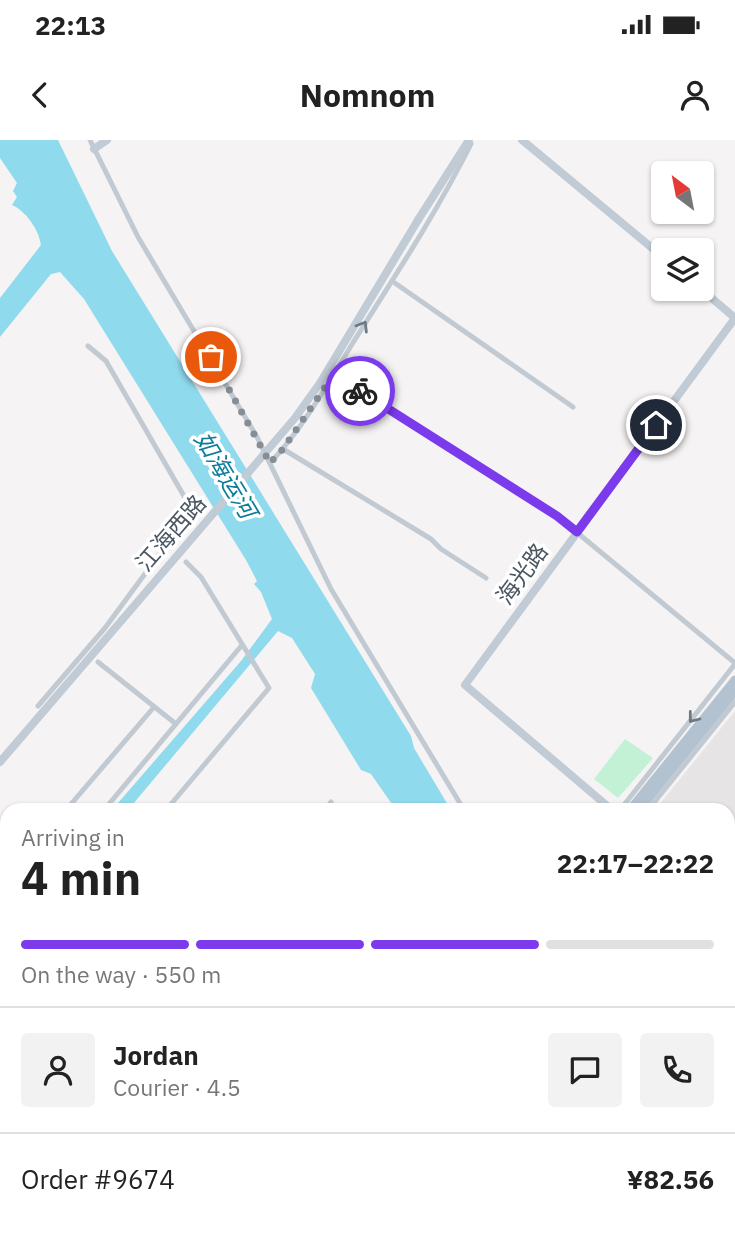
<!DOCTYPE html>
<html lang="en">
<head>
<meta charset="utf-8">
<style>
  :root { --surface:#fff; --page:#f2f2f2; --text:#222; --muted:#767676; --line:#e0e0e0; --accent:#7c3aed }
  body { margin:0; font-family:"IBM Plex Sans","Noto Sans SC",sans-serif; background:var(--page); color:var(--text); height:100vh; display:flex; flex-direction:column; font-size:26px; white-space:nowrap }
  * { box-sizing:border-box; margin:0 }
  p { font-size:23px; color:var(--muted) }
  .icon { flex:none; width:38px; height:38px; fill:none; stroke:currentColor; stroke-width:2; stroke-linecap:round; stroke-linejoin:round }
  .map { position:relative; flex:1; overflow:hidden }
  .panel { position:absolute; left:0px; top:663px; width:735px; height:436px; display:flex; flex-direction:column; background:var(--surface); border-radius:21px 21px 0 0; box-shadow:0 2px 5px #0004 }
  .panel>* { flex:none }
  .needle { width:46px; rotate:328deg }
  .controls { position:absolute; left:651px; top:21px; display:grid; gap:14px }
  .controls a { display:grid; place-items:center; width:63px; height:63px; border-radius:7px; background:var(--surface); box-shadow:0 2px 5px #0004; font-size:35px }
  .pin { position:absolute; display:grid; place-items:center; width:60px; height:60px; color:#fff; margin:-30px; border:4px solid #fff; border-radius:50%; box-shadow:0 2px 7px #0007 }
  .courier { position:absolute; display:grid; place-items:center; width:70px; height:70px; margin:-35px; border:5px solid #7c3aed; border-radius:50%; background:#fff; color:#222; box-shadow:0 2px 9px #0007 }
  .summary em { font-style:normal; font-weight:700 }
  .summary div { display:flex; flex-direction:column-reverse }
  .summary { display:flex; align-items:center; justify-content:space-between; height:119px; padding:0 21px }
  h1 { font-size:46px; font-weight:700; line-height:52px }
  .bar { display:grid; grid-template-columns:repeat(4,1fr); gap:10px 7px; align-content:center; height:84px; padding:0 21px }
  .bar i { height:9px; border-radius:5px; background:var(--line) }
  .bar .on { background:var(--accent) }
  .bar p { grid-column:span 4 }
  .line { display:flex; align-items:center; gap:18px; padding:0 21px; border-top:2px solid var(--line) }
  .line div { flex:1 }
  .round { display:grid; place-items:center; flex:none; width:74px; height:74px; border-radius:7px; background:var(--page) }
  .status { display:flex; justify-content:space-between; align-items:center; height:49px; padding:0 35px; background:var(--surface); direction:ltr }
  .status svg { height:19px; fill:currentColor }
  header { display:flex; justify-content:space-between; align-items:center; height:91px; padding:0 21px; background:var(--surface); font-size:32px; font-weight:700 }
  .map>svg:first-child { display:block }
  .education { fill:#e6e4e5 }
  .green { fill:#c3f1d5 }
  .water { fill:#90daee }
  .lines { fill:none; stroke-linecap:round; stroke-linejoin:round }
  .street { stroke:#c1cad2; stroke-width:5 }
  .secondary { stroke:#c1cbd6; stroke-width:8 }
  .primary { stroke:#b3c2d1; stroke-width:9 }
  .secondary-bridge { stroke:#c1cbd6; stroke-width:8 }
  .oneway { stroke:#6e7983 }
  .done { stroke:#868d94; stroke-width:7; stroke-dasharray:0 12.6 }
  .route { stroke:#7c3aed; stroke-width:9 }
  .labels { text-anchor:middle; stroke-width:7; stroke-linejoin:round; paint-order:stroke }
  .street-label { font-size:23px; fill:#4a5661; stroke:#fff }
  .water-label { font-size:24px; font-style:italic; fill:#0c7c9b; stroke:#fff }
</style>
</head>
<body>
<div class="status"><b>22:13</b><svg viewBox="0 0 49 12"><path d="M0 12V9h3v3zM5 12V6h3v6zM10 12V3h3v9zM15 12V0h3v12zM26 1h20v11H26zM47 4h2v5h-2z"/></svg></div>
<header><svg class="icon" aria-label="back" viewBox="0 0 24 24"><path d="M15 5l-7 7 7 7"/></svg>Nomnom<svg class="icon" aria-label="person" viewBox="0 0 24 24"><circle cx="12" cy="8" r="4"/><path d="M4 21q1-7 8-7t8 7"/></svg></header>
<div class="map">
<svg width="735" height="1098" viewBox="0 0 735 1098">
  <rect width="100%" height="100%" fill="#f5f3f3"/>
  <polygon class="education" points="735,571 735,748 728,756 728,670 655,670"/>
  <polygon class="green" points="625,599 653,618 618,658 594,639"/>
  <g class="water">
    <path d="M0,0H58L112,111L411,596L414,608L451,670H396L371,634L361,630L311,548L315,534L292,498L278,491L128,670H112L241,521L272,479L261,452L254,444L257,441L246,420L84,159L60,132L51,134L0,197V158L41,105C39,90 26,71 12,65L17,57L13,51L17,43L0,18Z"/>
    <polygon points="728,1065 735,1077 735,1098 655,1098 652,1092 728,1092"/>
  </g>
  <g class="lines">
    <g class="street">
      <polyline points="90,0 138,97 257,297 331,449 464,670"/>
      <polyline points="392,141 573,267"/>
      <polyline points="334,234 557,376 735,523"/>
      <polyline points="283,309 431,399 441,409 486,438"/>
      <path d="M270,323C303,288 329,242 354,201C395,136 437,72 471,4"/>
      <polyline points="98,522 176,584"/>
      <polyline points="38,566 105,488 192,370 106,221 88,206"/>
      <polyline points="66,670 154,567"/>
      <polyline points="104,670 242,505"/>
      <polyline points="166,670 269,548 201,437 186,422"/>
      <polyline points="325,670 331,662"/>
      <polyline points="620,670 735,524"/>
      <polyline points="648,670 735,562"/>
      <polyline points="0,746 7,738"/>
      <polyline points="0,869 7,860"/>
      <polyline points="728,1002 735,1007"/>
      <polyline points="728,1044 735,1056"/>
      <polyline points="7,1098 12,1092"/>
      <polyline points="111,1098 115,1092"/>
    </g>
    <g class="secondary">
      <polyline points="522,0 663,117"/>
      <polyline points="94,9 107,0"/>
      <polyline points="418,80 469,0"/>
      <polyline points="701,149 735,178"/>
      <polyline points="0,622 122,480"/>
      <polyline points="612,670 465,545 735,178"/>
      <polyline points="728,776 735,782"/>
      <polyline points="0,780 7,785"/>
      <polyline points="389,1092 396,1098"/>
    </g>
    <g class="primary">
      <polyline points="630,670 735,540"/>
      <polyline points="639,670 735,551"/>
      <polyline points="288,1098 293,1092"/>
      <polyline points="299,1098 304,1092"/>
    </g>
    <polyline class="secondary-bridge" points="122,480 295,278 320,243 418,80"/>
  </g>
  <defs><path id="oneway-chevron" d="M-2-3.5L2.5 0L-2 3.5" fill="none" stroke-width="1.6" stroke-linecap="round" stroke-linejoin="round" transform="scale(1.75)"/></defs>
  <g class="oneway">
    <use href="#oneway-chevron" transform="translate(363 186) rotate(-58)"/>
    <use href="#oneway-chevron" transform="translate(693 578) rotate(128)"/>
  </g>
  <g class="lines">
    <polyline class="done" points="211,217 270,323 283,309 334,234 360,251"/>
    <polyline class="route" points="360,251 557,376 577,392 656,285"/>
  </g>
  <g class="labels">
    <g class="street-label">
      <text transform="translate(171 393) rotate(-49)" y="8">江海西路</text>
      <text transform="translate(522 434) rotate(-54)" y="8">海光路</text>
    </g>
    <g class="water-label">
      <text transform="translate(225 335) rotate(59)" y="8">如海运河</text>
    </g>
  </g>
</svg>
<div class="controls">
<a><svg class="needle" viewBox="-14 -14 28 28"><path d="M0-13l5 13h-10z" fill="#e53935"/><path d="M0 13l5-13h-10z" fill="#767676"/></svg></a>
<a><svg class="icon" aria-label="layers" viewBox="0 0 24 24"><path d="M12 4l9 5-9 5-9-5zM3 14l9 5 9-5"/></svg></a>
</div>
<div class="pin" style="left:211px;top:217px;background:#ea580c"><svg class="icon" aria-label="bag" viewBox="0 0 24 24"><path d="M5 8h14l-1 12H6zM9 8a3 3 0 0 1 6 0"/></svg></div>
<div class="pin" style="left:656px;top:285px;background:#1f2937"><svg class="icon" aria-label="home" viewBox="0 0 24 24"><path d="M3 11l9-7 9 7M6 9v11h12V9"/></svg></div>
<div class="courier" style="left:360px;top:251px"><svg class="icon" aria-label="bike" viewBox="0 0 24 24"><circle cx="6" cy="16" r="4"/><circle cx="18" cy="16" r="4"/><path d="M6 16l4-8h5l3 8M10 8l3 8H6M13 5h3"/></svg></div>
<section class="panel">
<div class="summary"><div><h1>4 min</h1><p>Arriving in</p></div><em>22:17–22:22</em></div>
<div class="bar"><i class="on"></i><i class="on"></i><i class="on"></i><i></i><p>On the way · 550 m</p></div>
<div class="line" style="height:126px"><a class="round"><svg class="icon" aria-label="person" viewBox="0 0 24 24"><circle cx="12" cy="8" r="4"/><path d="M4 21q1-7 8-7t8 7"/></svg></a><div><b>Jordan</b><p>Courier · 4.5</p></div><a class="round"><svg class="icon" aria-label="chat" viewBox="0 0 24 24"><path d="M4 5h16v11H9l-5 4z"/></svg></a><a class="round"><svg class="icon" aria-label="phone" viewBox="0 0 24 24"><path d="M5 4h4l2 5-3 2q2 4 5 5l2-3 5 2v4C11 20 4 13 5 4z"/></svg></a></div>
<div class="line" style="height:91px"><div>Order #9674</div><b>¥82.56</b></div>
</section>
</div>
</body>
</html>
